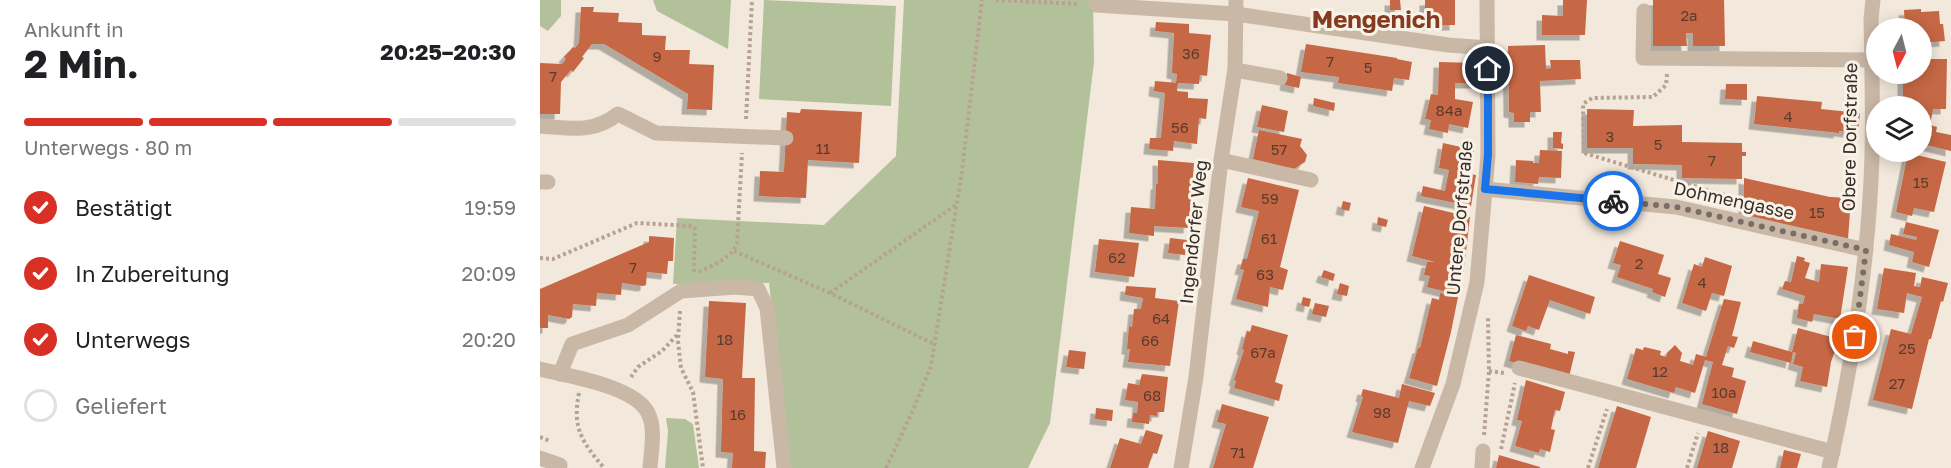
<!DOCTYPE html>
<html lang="de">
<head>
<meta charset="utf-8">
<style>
  :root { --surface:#fff; --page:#f6f6f6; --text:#202124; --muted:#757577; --line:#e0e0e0; --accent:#d93025 }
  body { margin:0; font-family:"Golos Text",sans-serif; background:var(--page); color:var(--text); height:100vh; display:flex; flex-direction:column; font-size:22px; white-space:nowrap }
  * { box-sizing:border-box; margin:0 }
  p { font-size:20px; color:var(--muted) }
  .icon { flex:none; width:33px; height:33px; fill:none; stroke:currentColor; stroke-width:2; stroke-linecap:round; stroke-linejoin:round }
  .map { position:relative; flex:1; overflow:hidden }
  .panel { display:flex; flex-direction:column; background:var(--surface); width:540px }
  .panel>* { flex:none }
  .needle { width:39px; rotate:187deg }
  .fabs { position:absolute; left:1326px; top:18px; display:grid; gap:12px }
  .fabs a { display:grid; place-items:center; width:66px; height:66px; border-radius:50%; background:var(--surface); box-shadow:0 3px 15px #0003; font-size:30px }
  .pin { position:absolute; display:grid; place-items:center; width:51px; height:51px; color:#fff; margin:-26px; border:3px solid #fff; border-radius:50%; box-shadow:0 2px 6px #0007 }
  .courier { position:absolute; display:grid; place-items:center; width:60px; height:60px; margin:-30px; border:4px solid #1a73e8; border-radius:50%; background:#fff; color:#222; box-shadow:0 2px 8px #0007 }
  .overview em { font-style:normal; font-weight:700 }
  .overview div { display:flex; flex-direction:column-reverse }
  .overview { display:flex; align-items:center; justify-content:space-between; height:102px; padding:0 24px }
  h1 { font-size:39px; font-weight:700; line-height:45px }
  .bar { display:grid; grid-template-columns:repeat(4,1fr); gap:9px 6px; align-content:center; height:72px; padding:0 24px }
  .bar i { height:8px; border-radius:4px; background:var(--line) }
  .bar .current { background:var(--accent) }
  .bar p { grid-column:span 4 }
  ol { padding:0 24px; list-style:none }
  li { display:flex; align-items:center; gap:18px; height:66px }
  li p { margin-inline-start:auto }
  li .icon { padding:6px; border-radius:50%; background:var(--accent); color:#fff; stroke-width:4 }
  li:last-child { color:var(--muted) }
  li i { width:33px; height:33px; border:3px solid var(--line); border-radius:50% }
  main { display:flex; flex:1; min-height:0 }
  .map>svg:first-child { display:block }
  .green { fill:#b3c19b }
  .building { fill:#c66744; filter:url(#shadow) }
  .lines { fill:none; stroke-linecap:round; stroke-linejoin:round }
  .path { stroke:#b6a291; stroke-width:4; stroke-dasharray:3 3; stroke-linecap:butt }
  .minor { stroke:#cab8a7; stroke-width:15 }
  .done { stroke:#786e67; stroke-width:6; stroke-dasharray:0 10.8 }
  .route { stroke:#1a73e8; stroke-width:8 }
  .labels { text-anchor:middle; stroke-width:6; stroke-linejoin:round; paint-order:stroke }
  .number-label { font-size:15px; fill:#5a3b2f }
  .street-label { font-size:18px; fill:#362c28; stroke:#f9f2e7 }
  .district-label { font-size:24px; font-weight:bold; fill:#863b20; stroke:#f9f2e7 }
</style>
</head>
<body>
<main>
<section class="panel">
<div class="overview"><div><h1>2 Min.</h1><p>Ankunft in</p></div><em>20:25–20:30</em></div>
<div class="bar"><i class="current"></i><i class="current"></i><i class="current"></i><i></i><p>Unterwegs · 80 m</p></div>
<ol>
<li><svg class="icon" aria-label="check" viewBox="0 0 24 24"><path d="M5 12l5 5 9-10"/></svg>Bestätigt<p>19:59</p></li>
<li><svg class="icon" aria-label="check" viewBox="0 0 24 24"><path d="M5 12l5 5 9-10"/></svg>In Zubereitung<p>20:09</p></li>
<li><svg class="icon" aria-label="check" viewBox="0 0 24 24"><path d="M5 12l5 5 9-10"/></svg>Unterwegs<p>20:20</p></li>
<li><i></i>Geliefert</li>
</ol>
</section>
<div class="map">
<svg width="1411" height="468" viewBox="0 0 1411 468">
  <defs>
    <filter id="shadow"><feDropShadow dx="-5.5" dy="5.5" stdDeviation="0" flood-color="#0004"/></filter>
  </defs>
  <rect width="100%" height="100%" fill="#f2e8db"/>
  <g class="green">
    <polygon points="0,0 21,0 21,16 8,31 0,26"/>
    <polygon points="113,0 191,0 188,49 117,11"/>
    <polygon points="224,0 356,6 351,106 219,99"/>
    <polygon points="364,0 553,0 554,62 510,423 488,468 249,468 229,283 133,284 137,218 284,225 356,156"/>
    <polygon points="126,418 145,419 153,424 159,468 125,468 128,431"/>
  </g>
  <g class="building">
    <polygon points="850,0 860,0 861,10 850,10"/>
    <rect x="885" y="0" width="30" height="25"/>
    <polygon points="1023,0 1047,0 1045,35 1002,35 1002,15 1023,16"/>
    <polygon points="1113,0 1184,0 1185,46 1153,46 1153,33 1146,33 1147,46 1113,46"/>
    <polygon points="41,7 54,7 53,12 79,13 78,22 102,23 102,35 126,36 125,50 150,50 149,64 174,65 172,110 147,109 148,94 64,44 52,44 42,57 44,58 33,72 31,70 21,82 20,114 0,114 0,63 22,64 26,59 24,57 33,47 35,48 39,43"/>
    <polygon points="1381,9 1381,12 1399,11 1400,24 1403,24 1405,41 1382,43 1382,28 1365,28 1364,10"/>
    <polygon points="616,22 649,24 649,33 671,35 667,76 660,75 659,84 636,83 637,74 632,73 634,33 615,31"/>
    <polygon points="766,44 857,58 857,59 872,62 869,80 854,78 852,91 798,83 799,77 761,72"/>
    <polygon points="1005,45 1006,69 1011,68 1010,60 1040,60 1041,79 1000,81 1001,112 990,112 990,122 974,122 974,113 969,112 968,46"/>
    <polygon points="1382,59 1407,59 1406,109 1393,109 1390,125 1397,127 1396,132 1411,135 1411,151 1382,144 1382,106 1363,106 1363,74 1382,74"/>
    <polygon points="899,62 937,63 937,83 915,83 915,99 933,102 928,128 909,124 908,133 889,129 891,120 885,119 891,94 898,95"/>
    <polygon points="747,73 761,77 759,88 745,85"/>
    <polygon points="615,81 638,83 637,91 648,92 648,98 668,99 666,119 659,118 657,144 634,141 633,151 609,149 610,138 621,138 625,93 614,91"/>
    <polygon points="1186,84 1207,84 1207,100 1185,99"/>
    <polygon points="1217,96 1282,102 1281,109 1320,113 1318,133 1299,131 1299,133 1214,124"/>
    <polygon points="774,98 795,103 794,111 773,106"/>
    <polygon points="722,105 748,111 744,132 717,127"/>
    <polygon points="261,109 322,112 319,163 268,160 266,198 219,196 220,171 244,172 247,112 260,113"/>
    <polygon points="1047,109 1094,110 1093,126 1142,125 1142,142 1202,143 1202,152 1206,152 1206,156 1202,156 1202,179 1142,178 1142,165 1093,164 1093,148 1047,148"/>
    <polygon points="719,130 762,139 760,146 767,155 765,162 754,169 713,159"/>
    <polygon points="1013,132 1022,132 1021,143 1023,144 1023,149 1013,148"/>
    <polygon points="903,143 934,150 929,174 936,175 931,206 881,196 883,186 905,191 909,170 899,168"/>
    <polygon points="1000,150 1022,151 1021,178 999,177 998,184 975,182 976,160 993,161 993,163 999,163"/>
    <polygon points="1368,153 1406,162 1394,212 1374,208 1372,216 1356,212"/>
    <polygon points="618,160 654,163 649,228 614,226 614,236 589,233 591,207 615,209 616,184 618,184"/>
    <polygon points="708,178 759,190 740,267 748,270 743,290 730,287 728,307 696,299 704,270 700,269 703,259 707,259 719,211 701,207"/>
    <polygon points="1204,178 1290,197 1311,198 1308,239 1210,217 1204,210"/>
    <polygon points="803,201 811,203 809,211 801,209"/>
    <polygon points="884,206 930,217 924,269 919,295 887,287 890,276 884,275 887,262 895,262 872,256"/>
    <polygon points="838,217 848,220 846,227 837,225"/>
    <polygon points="1366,222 1399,230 1389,267 1372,262 1374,252 1349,245 1351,234 1376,240 1377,237 1363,234"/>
    <polygon points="109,236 134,238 133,261 128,261 127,274 107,272 106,285 103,286 82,283 81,295 57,293 56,306 33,304 32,317 29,319 8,315 8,328 0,328 0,289 109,242"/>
    <polygon points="630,238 647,240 645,255 628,253"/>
    <polygon points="559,239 599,243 594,277 555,272"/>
    <polygon points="1080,241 1124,255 1118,274 1131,278 1125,297 1112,292 1113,289 1077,277 1081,265 1073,263"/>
    <polygon points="1257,256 1265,258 1264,261 1270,263 1265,278 1279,282 1281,264 1308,267 1300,319 1274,314 1272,322 1257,318 1259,304 1263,304 1265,296 1242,289 1245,281 1251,282"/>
    <polygon points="1165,257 1192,266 1184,296 1172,293 1166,311 1142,303 1154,264 1162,267"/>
    <polygon points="1344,268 1376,273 1374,286 1380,287 1382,277 1408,283 1403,302 1401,301 1391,339 1389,339 1372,409 1333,400 1351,329 1371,334 1382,297 1367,293 1364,313 1337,309"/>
    <polygon points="784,270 795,274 793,281 781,277"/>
    <polygon points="989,275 1055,297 1050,314 1010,300 999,330 988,326 986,331 972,326"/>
    <polygon points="800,283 809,286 807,296 797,294"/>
    <polygon points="586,286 616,288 615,298 639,301 630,366 588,362 590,349 587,349 589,326 592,327 594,309 601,309 603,298 585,295"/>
    <polygon points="900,293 918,297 911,332 897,386 869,378 878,348 880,348 892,298 899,300"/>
    <polygon points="763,297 771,299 769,307 761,305"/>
    <polygon points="1184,299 1201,302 1192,336 1198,337 1194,348 1188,346 1182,365 1194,368 1192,377 1206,381 1197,414 1162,404 1173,362 1165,360 1155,393 1136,387 1134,393 1087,379 1096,348 1103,350 1104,347 1121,351 1120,355 1126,357 1127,353 1135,345 1142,353 1140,361 1153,365 1156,354 1166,357"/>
    <polygon points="169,301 206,303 202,378 215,378 214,451 226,452 225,468 192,468 193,453 181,452 183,379 165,377"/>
    <polygon points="775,303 789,306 786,317 772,314"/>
    <polygon points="712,325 748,335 735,382 743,385 739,401 694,388 696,381 694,380 704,350 702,349 707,331 710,332"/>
    <polygon points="1258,328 1299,339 1291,362 1287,387 1260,381 1263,367 1253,364 1256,353 1253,352 1251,363 1210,352 1213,341 1252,352"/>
    <polygon points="976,335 1011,344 1010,349 1028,354 1028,351 1035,352 1029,377 969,361"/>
    <polygon points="529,350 546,352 544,369 526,367"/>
    <polygon points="602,374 628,377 624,412 617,412 617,416 610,415 609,424 592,422 593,413 597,413 598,402 585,400 588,383 599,385"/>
    <polygon points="986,380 1025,392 1020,411 1015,410 1011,429 1015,430 1010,452 1000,449 999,453 975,446 982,421 977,420"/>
    <polygon points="862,384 895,393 890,406 869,401 858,443 812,432 823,397 821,396 823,389 859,398"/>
    <polygon points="682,404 729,417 713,468 673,468 686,424 677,422"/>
    <polygon points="1077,406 1111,417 1096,468 1058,468"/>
    <polygon points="556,408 573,410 572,421 555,419"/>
    <polygon points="606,430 623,435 617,454 613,453 608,468 570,468 580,438 601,444"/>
    <polygon points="1168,431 1200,441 1192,468 1157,468"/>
    <polygon points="1244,450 1261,454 1257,468 1240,468"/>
    <polygon points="959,455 1000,467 1000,468 956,468"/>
  </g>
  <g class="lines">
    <g class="path">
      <polyline points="456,0 540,4"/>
      <polyline points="1127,74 1126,85 1113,97 1052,98 1043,104 1044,153 1194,198 1194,205"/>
      <polyline points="206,119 212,0"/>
      <polyline points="194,251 290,293 396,345"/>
      <polyline points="0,258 13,259 97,223 153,226 155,229 154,273"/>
      <path d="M159,272C174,264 191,259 197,243L202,153"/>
      <polyline points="290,293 416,205"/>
      <polyline points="140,311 138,341 141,368 153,392 163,468"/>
      <polyline points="949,371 964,373"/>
      <polyline points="91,377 98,367 122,351 138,334"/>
      <path d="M39,393C32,428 42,442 64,468"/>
      <polyline points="944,435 949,371 948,317"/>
      <polyline points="0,437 10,441"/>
      <polyline points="961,449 975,383"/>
      <polyline points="346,468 373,410 391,366 422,171 442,0"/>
      <polyline points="1048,468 1067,409"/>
      <polyline points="1147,468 1158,433"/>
    </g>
    <g class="minor">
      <polyline points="556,5 696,14 908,45 948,48"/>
      <polyline points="1104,11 1103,58 1332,60"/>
      <polyline points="695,70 740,78"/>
      <path d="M0,126C31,128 52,134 78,114L116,133L246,138"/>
      <polyline points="681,160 771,180"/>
      <polyline points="0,182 8,182"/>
      <polyline points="945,189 1136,207 1326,250"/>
      <polyline points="979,368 1293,452"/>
      <path d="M0,369C28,376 95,386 108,413C116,428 111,451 110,468"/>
      <polyline points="20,374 32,344 88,325 141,291 196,287 218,289 227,308 244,468"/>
      <polyline points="0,458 20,465"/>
      <polyline points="641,468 656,377 681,160 695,69 696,0"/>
      <polyline points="882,468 913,384 937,282 948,155 947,0"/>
      <polyline points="942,468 943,451"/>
      <path d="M1289,468C1312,366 1329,261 1332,156C1333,110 1332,64 1331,19L1333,0"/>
    </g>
  </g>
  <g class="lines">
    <polyline class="done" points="1073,201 1136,207 1326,250 1315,337"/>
    <polyline class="route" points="948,69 948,155 945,189 1073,201"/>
  </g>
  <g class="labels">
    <g class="number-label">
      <text x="1149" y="21">2a</text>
      <text x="651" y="59">36</text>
      <text x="117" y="62">9</text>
      <text x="790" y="67">7</text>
      <text x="828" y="73">5</text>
      <text x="13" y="82">7</text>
      <text x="909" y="116">84a</text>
      <text x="1248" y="122">4</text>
      <text x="640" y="133">56</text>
      <text x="1070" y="142">3</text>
      <text x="1118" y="150">5</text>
      <text x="283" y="154">11</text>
      <text x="739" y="155">57</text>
      <text x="1172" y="166">7</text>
      <text x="1381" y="188">15</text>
      <text x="730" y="204">59</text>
      <text x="1277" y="218">15</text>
      <text x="729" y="244">61</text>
      <text x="577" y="263">62</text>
      <text x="1099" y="269">2</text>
      <text x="93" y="273">7</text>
      <text x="725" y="280">63</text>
      <text x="1162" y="288">4</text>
      <text x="621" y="324">64</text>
      <text x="185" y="345">18</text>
      <text x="610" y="346">66</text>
      <text x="1367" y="354">25</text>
      <text x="723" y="358">67a</text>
      <text x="1120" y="377">12</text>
      <text x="1357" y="389">27</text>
      <text x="1184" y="398">10a</text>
      <text x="612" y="401">68</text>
      <text x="842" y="418">98</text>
      <text x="198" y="420">16</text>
      <text x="1181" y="453">18</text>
      <text x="698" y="458">71</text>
    </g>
    <g class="street-label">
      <text transform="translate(1310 137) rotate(-89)" y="6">Obere Dorfstraße</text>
      <text transform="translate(1194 201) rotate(12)" y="6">Dohmengasse</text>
      <text transform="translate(920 218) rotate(-85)" y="6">Untere Dorfstraße</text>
      <text transform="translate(654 232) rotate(-84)" y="6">Ingendorfer Weg</text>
    </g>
    <g class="district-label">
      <text x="836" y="28">Mengenich</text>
    </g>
  </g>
</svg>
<div class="fabs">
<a><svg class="needle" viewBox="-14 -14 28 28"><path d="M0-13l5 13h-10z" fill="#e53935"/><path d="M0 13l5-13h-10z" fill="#757577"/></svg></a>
<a><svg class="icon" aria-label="layers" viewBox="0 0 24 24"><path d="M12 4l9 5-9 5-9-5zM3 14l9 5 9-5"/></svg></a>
</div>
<div class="pin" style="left:1315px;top:337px;background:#ea580c"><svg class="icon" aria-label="bag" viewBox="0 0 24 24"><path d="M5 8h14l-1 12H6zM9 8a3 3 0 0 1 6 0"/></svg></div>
<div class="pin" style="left:948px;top:69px;background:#1f2937"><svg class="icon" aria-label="home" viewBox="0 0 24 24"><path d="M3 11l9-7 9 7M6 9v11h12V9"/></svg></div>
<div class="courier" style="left:1073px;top:201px"><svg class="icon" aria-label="bike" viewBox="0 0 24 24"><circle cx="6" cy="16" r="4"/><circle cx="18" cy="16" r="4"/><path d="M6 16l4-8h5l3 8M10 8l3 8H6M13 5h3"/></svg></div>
</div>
</main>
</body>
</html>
